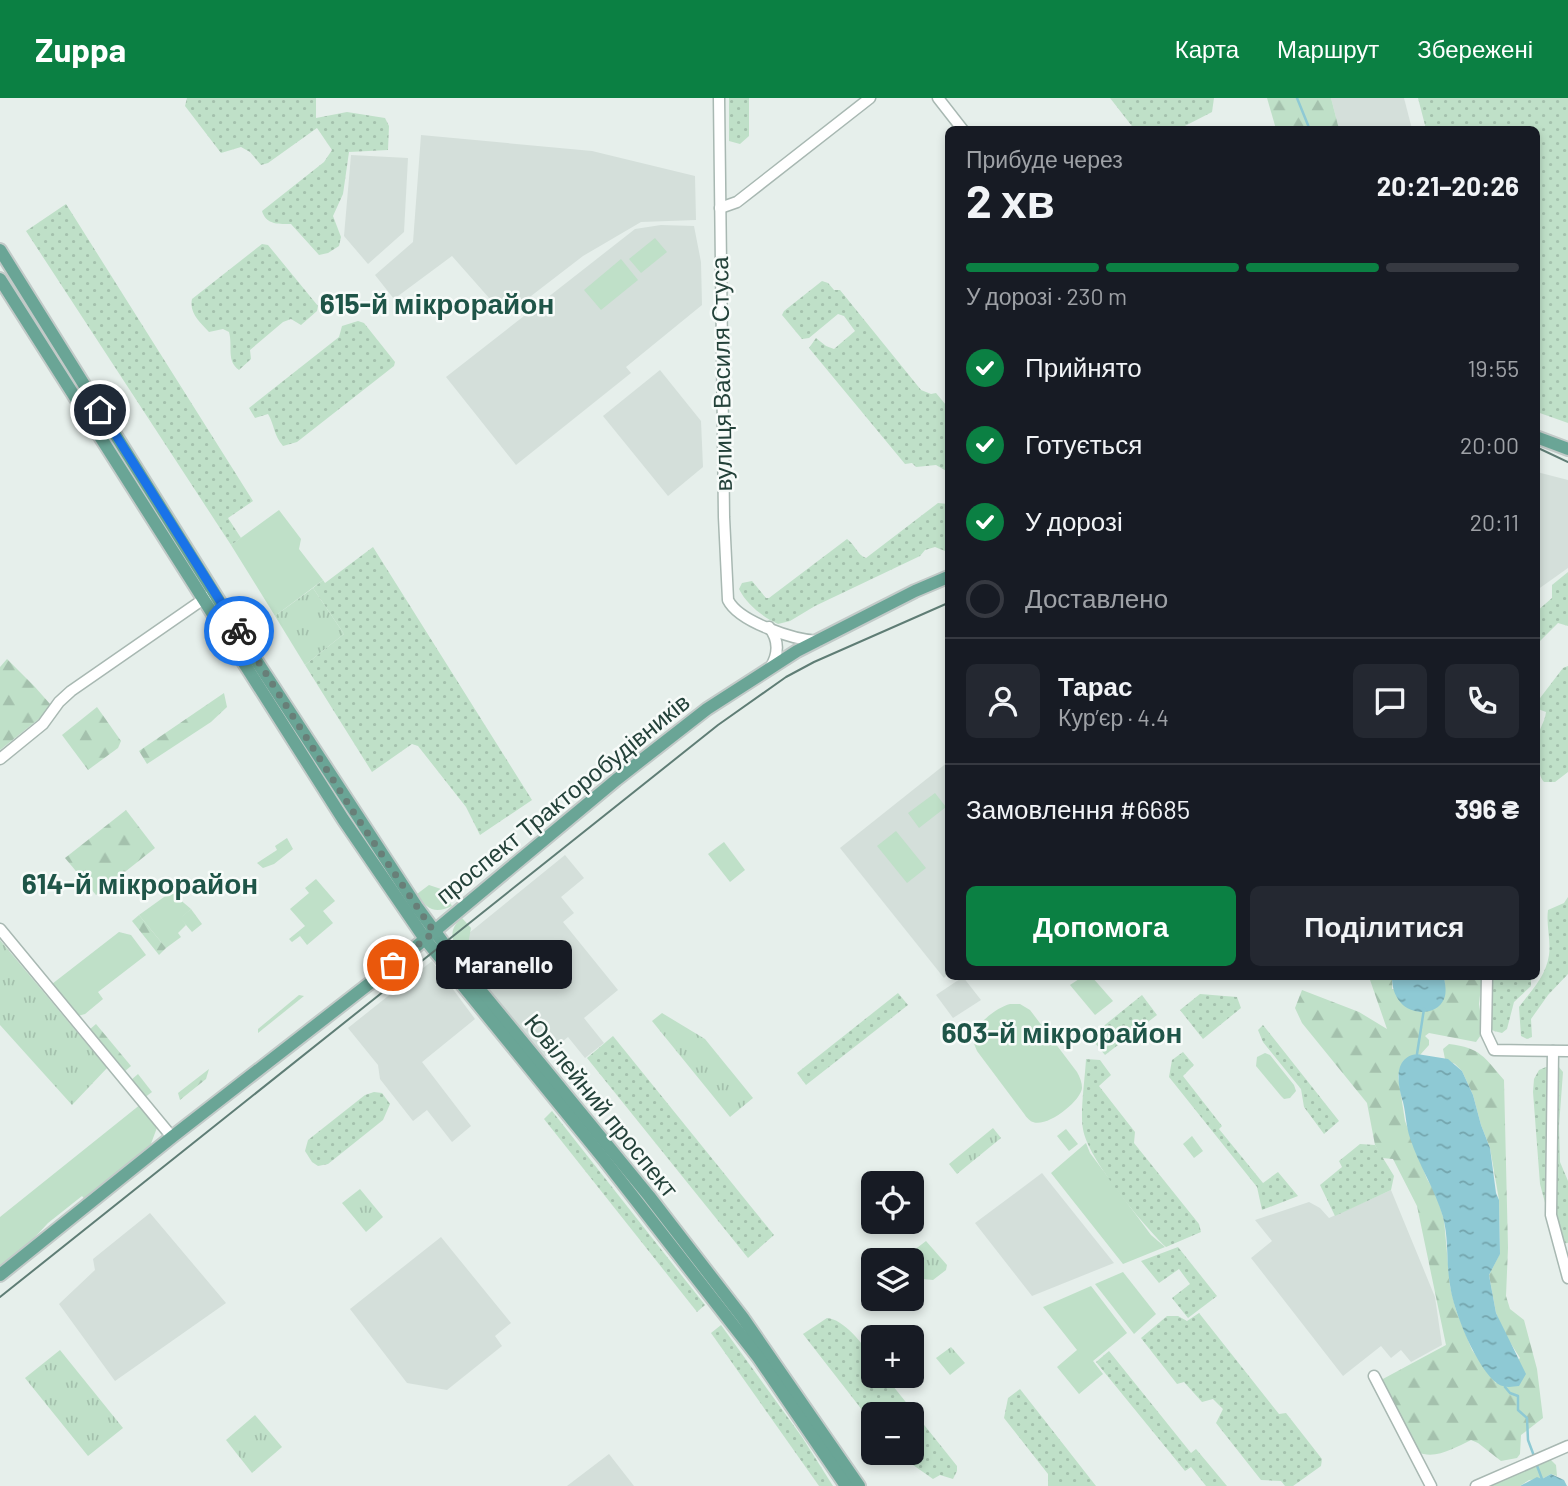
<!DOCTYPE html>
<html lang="uk">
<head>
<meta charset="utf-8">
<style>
  :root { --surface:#171b24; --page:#242831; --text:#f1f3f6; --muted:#9ea1a6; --line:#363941; --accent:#0b8043 }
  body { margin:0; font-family:Barlow,sans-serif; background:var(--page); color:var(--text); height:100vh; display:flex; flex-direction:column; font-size:26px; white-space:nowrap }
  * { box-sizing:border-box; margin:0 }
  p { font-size:23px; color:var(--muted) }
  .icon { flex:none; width:38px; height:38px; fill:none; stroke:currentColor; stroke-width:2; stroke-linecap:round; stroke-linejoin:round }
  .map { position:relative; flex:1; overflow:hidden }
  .sheet { position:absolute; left:945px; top:28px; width:595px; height:854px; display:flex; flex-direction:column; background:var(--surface); border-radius:10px; box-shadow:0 4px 10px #0003 }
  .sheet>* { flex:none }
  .fabs { position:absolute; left:861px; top:1073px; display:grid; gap:14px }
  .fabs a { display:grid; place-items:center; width:63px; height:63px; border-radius:10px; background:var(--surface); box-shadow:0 4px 10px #0003; font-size:35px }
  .pin { position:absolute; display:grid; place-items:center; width:60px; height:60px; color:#fff; margin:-30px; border:4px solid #fff; border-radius:50%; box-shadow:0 2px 7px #0007 }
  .courier { position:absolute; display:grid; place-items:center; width:70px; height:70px; margin:-35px; border:5px solid #1a73e8; border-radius:50%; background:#fff; color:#222; box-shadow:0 2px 9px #0007 }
  .bubble { position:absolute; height:49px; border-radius:10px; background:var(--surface); box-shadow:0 4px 10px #0003; font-size:23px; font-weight:700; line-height:49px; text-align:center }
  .head em { font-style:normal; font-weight:700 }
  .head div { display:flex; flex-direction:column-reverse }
  .head { display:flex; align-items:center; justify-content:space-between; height:119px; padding:0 21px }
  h1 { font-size:46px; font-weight:700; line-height:52px }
  .bar { display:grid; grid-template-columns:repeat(4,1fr); gap:10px 7px; align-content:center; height:84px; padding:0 21px }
  .bar i { height:9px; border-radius:5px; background:var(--line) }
  .bar .on { background:var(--accent) }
  .bar p { grid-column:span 4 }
  .line { display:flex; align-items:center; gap:18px; padding:0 21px; border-top:2px solid var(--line) }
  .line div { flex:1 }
  .round { display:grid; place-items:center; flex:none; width:74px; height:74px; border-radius:10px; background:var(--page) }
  ol { padding:0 21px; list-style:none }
  li { display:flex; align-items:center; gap:21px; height:77px }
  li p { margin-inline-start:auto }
  li .icon { padding:7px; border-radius:50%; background:var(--accent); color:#fff; stroke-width:4 }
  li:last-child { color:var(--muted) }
  li i { width:38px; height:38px; border:4px solid var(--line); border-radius:50% }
  .action { display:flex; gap:14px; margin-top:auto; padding:14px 21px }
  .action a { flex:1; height:80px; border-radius:10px; background:var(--accent); color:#fff; font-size:28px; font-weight:700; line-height:80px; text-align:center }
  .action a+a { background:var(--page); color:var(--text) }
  header { display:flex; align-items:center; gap:42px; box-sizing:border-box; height:98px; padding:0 35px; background:var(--accent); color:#fff }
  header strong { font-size:33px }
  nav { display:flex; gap:38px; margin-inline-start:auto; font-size:24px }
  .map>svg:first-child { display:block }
  .built { fill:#d4dfda }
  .grass { fill:#bfe0c8 }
  .forest { fill:url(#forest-firs) }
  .park { fill:url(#park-tufts) }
  .garden { fill:url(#garden-dots) }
  .water { fill:url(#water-ripples) }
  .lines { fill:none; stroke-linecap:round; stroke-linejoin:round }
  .stream { stroke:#8ec9d4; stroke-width:2.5 }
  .minor-casing { stroke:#a8b8b2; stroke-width:13 }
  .major-casing { stroke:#c2cac8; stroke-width:16 }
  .minor { stroke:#fff; stroke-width:10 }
  .major { stroke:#6aa596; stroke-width:12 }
  .tram { stroke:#5f7d75; stroke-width:2 }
  .done { stroke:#687f78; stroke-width:7; stroke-dasharray:0 12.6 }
  .route { stroke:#1a73e8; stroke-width:9 }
  .labels { text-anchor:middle; stroke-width:5; stroke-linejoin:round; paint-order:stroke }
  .street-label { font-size:24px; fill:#24423a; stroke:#f7fbf9 }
  .quarter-label { font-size:28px; font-weight:bold; fill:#1f5548; stroke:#f7fbf9 }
</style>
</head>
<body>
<header>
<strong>Zuppa</strong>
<nav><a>Карта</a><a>Маршрут</a><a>Збережені</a></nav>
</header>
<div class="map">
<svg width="1568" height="1388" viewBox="0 0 1568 1388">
  <defs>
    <pattern id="forest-firs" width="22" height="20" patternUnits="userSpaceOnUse" patternTransform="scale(1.75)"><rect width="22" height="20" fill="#bfe0c8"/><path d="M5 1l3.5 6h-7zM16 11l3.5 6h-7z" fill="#a4c1ad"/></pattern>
    <pattern id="park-tufts" width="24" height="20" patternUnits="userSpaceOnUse" patternTransform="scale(1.75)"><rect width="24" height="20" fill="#bfe0c8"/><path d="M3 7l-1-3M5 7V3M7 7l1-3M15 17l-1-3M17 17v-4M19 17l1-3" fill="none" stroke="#a4c1ad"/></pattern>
    <pattern id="garden-dots" width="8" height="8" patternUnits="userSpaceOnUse" patternTransform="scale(1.75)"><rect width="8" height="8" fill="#bfe0c8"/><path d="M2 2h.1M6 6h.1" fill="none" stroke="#a4c1ad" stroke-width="1.8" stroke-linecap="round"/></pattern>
    <pattern id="water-ripples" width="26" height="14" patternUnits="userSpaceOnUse" patternTransform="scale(1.75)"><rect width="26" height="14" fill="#8ec9d4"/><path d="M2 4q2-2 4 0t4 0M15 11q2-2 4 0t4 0" fill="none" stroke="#74a5ad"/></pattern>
  </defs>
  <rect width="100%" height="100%" fill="#e6efeb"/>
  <g class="built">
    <polygon points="1331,0 1404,0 1412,31 1339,31"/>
    <polygon points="421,37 592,53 695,78 696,122 641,124 583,158 505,218 452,158 394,201 375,177 413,144"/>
    <polygon points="351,57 408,60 404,134 368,166 344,138"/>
    <polygon points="661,127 694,128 701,164 702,207 626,269 631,275 516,367 446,279 635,131"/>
    <polygon points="660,272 701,323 703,369 668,398 603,318"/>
    <polygon points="1537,374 1568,382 1568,470 1537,492"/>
    <polygon points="948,664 948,876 944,880 840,750"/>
    <polygon points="565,757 584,780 561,799 574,815 563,824 618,892 584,920 604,945 585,960 568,939 543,960 453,848"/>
    <polygon points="432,863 475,921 422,964 471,1028 452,1044 427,1012 413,1023 380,981 378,967 348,930"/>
    <polygon points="963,879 981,902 953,920 936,897"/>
    <polygon points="1042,1075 1114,1165 1032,1198 975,1125"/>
    <polygon points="1391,1092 1435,1199 1442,1247 1411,1264 1401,1252 1391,1260 1381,1248 1343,1278 1251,1160 1272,1143 1255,1122 1309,1104 1320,1110 1329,1120"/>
    <polygon points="150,1115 226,1205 115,1283 59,1206 95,1172 93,1161"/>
    <polygon points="441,1139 511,1225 495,1238 502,1248 447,1292 407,1285 350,1211"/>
    <polygon points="609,1356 634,1388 567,1388"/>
  </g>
  <g class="grass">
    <polygon points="655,140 667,154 641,175 629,161"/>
    <polygon points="621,161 638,182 601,212 584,192"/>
    <polygon points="279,412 301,441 299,451 323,482 275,518 231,447"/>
    <polygon points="935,695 946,709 919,730 908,715"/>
    <polygon points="896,733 926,770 907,785 877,748"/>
    <polygon points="287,740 293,751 274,766 263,770 257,765 277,752 275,748"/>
    <polygon points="724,744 745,772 730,784 708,756"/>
    <polygon points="316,781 335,803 323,813 333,825 307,847 300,838 292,844 289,841 305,828 290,811 309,795 305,790"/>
    <path d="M429,787L441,791L452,808C435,816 427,812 417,796Z"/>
    <polygon points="171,794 191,811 181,820 186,827 178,835 181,839 166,850 139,817"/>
    <path d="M462,820L471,830L467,852L460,855C450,842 449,830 462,820Z"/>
    <polygon points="119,834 131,837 146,857 98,894 103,901 85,916 78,918 52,890 52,886"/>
    <polygon points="1082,879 1092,879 1113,903 1095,917 1070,887"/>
    <polygon points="299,897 304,898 258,935 258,931"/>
    <path d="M1010,906H1020L1030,912L1077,974C1080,979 1082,985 1082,990C1081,1003 1047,1030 1033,1024C1031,1024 1026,1019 1025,1017L977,953C975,948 972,942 974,936C978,924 998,909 1010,906Z"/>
    <polygon points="1265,955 1270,957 1294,987 1296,993 1290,1000 1284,1001 1281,998 1256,968 1257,959"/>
    <polygon points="141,1006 158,1027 149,1051 86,1103 82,1098 48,1125 24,1151 0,1171 0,1119"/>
    <polygon points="1066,1031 1078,1046 1069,1053 1057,1038"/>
    <polygon points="1192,1038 1203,1053 1194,1060 1183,1046"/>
    <polygon points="1086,1045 1090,1055 1151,1137 1165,1149 1123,1166 1051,1075"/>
    <polygon points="1123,1174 1156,1216 1134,1236 1095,1186"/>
    <polygon points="1091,1188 1127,1235 1093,1263 1103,1276 1079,1296 1057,1269 1077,1252 1043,1209"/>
    <polygon points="1550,1361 1556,1367 1557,1378 1551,1376 1542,1381 1529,1382 1520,1388 1489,1388 1545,1362"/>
  </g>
  <g class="forest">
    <polygon points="1267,0 1331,0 1339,31 1276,31"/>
    <polygon points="7,561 35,589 50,606 45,616 0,652 0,569"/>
    <polygon points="224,595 227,609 211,624 147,666 139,653"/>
    <polygon points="97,609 121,643 118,650 88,672 62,637"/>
    <polygon points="126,712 155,750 96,797 65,760"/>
    <polygon points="191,811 202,826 192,834 180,820"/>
    <polygon points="139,817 166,850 159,857 132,823"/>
    <path d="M1369,879H1392V891L1445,887L1444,879H1482L1479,906L1483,934L1476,944L1429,935L1425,938L1429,942V947L1420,957L1417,956L1403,963L1398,978L1405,1023L1427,1081L1436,1096L1444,1122L1450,1188L1456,1212L1472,1252L1496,1285L1520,1260L1504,1235L1496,1215L1489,1177L1500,1155L1499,1102L1490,1050L1481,1027L1473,997L1462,973L1455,966L1445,961L1443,951L1449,946C1481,950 1484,959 1504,982L1508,1150L1506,1198L1510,1211L1524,1222L1537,1271L1543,1320L1521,1337L1520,1356L1517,1360L1501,1363L1478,1345L1471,1342C1454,1350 1436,1362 1417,1354L1381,1282L1446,1247L1417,1108L1393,1061L1382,1060L1375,1047L1367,1005L1302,925L1295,910L1302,892L1359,914L1387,931Z"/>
    <polygon points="96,926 131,968 124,974 89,932"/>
    <polygon points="209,971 206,981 180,1002 178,995"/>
    <polygon points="138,976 152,994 144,1000 130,983"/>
  </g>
  <g class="park">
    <polygon points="313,490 344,536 305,567 275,518"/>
    <polygon points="0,842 107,970 72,1007 0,927"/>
    <polygon points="662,915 705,941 753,1000 730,1019 652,923"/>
    <polygon points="993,1030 1001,1040 957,1076 949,1066"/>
    <polygon points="360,1091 383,1119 366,1134 342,1105"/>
    <polygon points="926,1143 947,1167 946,1172 933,1182 912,1180 912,1162 907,1162 909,1156"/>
    <polygon points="951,1249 965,1265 950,1277 936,1260"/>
    <polygon points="60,1252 123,1330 88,1358 25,1280"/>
    <polygon points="255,1317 282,1349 252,1375 226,1342"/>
  </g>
  <g class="garden">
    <path d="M187,0H316V20L347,14L385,20L389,28L388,52L349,54L343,96L333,118L341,139L339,148L328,155L319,157L291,126C279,126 266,127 262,113L324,64L332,52L317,30L268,65L261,67L250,54L241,49L221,55L185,8Z"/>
    <polygon points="729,0 749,0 749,38 740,46 729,43"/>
    <polygon points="1110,0 1214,0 1212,14 1179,31 1135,32"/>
    <polygon points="1418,0 1568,0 1568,325 1537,314 1536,32 1426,31"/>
    <polygon points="66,106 253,403 228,420 241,440 231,447 26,133"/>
    <path d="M262,146L268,147L318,208L317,213L301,227L291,221L283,224L250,252L251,261L239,272C226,263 233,248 229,234L223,231L209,234C200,224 189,215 192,201Z"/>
    <polygon points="822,183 828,185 834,192 840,192 921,292 931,296 936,295 946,307 948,306 948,374 936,367 916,369 912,365 905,366 809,250 816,240 826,248 834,251 855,233 844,218 838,216 809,240 802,241 782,217 784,213"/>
    <path d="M358,223L364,225L395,264L394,268L297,344L283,348C273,336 275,328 268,316L255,320L249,310L339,239L342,228Z"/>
    <path d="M938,405L948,406V452L945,453L935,449L925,452L920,458L815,508L790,523L778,526C763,519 747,507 739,491L742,485L752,483L766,500H769L847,441C855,446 857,457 866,460Z"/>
    <polygon points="373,449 532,702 480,737 466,709 418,648 412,646 372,674 305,567 344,536 313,490 323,482 325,485"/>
    <polygon points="1568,474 1568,528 1558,525 1537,546 1537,513 1552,500 1552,487"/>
    <path d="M1568,568V674L1555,684H1544C1536,675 1537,653 1538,640C1539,630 1545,624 1546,614L1538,611L1537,604L1563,570Z"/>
    <path d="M1568,799V876L1548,897L1531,921L1532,939L1527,941L1521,938L1519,909C1532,892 1546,878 1549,857C1551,842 1546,827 1548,812L1564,805Z"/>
    <polygon points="1489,879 1527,879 1531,882 1531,888 1514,904 1507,931 1502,935 1494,933 1488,929"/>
    <polygon points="898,895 908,907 806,987 797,975"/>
    <polygon points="1200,896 1237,899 1241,910 1203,941 1180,912"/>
    <polygon points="1142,897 1157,917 1105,957 1090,939"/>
    <polygon points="1263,927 1339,1023 1324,1036 1304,1009 1301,991 1263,944 1258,932"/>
    <polygon points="613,938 774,1137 748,1160 587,960"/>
    <polygon points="1183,954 1194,967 1183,978 1222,1028 1219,1031 1263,1085 1278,1074 1298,1098 1262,1112 1257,1089 1169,979 1172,962"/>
    <path d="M1086,961L1100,962L1111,977L1099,988L1135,1034L1134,1045L1199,1126L1201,1134L1166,1149C1144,1128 1087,1060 1083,1031C1080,1013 1085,981 1086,961Z"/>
    <polygon points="1558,968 1563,974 1559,1028 1560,1064 1568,1083 1568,1145 1556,1146 1540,1086 1533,994 1534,981 1539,972 1546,969"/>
    <polygon points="374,994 382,995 390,1006 383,1022 328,1066 318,1068 312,1064 305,1053 308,1042 365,997"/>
    <polygon points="552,1013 705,1207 697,1214 544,1021"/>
    <polygon points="1360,1046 1375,1047 1394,1078 1391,1092 1335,1118 1320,1087 1342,1069 1339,1063"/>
    <polygon points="1178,1149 1217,1198 1188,1220 1172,1200 1190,1186 1179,1171 1159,1185 1141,1163"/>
    <polygon points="1199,1215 1279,1316 1286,1315 1322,1361 1321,1368 1293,1388 1285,1388 1281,1383 1261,1382 1216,1325 1223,1311 1213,1301 1202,1304 1184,1284 1177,1286 1141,1240 1167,1218 1178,1218 1187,1223"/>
    <path d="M827,1220C843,1221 864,1246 872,1261C874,1265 873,1272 873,1278H885L957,1368V1373L953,1381L940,1377L933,1381L896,1355L912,1354V1316H873V1326L803,1236Z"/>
    <polygon points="721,1227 802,1339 833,1388 819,1388 711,1235"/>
    <polygon points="1109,1253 1191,1355 1196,1351 1227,1388 1206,1388 1191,1369 1185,1373 1096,1264"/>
    <polygon points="1020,1291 1096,1388 1048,1388 1048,1376 1004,1320 1008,1300"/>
  </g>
  <g class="water">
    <path d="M1392,879H1444C1445,885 1447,895 1444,901C1437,918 1411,917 1401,905C1394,897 1392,888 1392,879Z"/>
    <path d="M1417,956L1448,961L1462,973L1473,997L1481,1027L1490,1050L1496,1095L1499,1102L1500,1156L1489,1177L1496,1215L1526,1276L1519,1288C1511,1289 1505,1290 1498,1286C1477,1272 1453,1212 1450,1187C1446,1164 1449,1141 1443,1119C1435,1091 1419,1068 1410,1040C1406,1028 1406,1016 1403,1004C1398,988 1392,959 1417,956Z"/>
    <polygon points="1551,1376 1564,1382 1567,1388 1520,1388 1537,1379 1542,1381"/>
  </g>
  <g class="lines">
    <g class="stream">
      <polyline points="1297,0 1310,32"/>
      <polyline points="1417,956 1424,911"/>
      <polyline points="1505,1289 1510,1295 1518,1298 1518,1312 1527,1320 1528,1342 1534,1358"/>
      <polyline points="1536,1365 1542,1381"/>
    </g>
    <defs>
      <g id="minor">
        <path d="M719,0L724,419L728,502C739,524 794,542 818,543"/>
        <polyline points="938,0 963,32"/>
        <polyline points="720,110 737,104 870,0"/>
        <path d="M769,529C779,542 779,556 770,570"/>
        <polyline points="0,661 43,626 59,604 71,593 208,498"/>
        <polyline points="0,831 172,1039"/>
        <polyline points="1487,878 1486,935 1494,952 1568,953"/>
        <polyline points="1553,953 1551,1117 1568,1180"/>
        <polyline points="1374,1278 1431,1388"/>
        <polyline points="1476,1388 1568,1348"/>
      </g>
      <g id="major">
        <polyline points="0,152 256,562 417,809 458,865 649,1098 743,1220 859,1388"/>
        <polyline points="0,181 343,721 425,841 603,1060 758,1259 846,1388"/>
        <polyline points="1536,339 1568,351"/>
        <polyline points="0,1177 172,1039 401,861 616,682 707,611 797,553 915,493 948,479"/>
      </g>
    </defs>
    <use href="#minor" class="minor-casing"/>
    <use href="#major" class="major-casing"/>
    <use href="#minor" class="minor"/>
    <use href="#major" class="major"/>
    <g class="tram">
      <polyline points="1536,349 1568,364"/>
      <polyline points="0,1199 718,627 786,579 814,564 948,505"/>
    </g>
  </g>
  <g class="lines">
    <polyline class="done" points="239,533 354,715 434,834 393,867"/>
    <polyline class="route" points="100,312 239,533"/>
  </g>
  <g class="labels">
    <g class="street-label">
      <text transform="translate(722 276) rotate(-91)" y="8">вулиця Василя Стуса</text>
      <text transform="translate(563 701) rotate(-39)" y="8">проспект Тракторобудівників</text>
      <text transform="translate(601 1008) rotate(51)" y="8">Ювілейний проспект</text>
    </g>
    <g class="quarter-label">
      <text x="437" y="216">615-й мікрорайон</text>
      <text x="140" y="796">614-й мікрорайон</text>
      <text x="1062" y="945">603-й мікрорайон</text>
    </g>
  </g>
</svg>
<div class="fabs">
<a><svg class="icon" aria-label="locate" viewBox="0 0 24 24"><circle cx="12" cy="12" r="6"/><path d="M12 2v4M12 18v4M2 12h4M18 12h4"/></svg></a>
<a><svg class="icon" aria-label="layers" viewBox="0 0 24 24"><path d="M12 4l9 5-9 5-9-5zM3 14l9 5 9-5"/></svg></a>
<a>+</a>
<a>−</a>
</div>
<div class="pin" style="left:393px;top:867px;background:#ea580c"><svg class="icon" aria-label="bag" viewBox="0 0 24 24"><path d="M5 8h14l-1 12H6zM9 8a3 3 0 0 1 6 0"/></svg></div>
<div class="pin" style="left:100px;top:312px;background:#1f2937"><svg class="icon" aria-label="home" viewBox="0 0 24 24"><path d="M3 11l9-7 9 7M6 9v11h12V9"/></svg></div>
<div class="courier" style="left:239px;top:533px"><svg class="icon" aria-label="bike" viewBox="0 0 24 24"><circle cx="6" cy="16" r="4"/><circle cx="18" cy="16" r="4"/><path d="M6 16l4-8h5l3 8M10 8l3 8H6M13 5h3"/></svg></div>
<div class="bubble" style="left:436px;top:842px;width:136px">Maranello</div>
<section class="sheet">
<div class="head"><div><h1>2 хв</h1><p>Прибуде через</p></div><em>20:21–20:26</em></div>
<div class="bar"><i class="on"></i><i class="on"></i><i class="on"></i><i></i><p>У дорозі · 230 m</p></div>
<ol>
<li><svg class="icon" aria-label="check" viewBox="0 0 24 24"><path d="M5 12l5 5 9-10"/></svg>Прийнято<p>19:55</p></li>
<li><svg class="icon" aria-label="check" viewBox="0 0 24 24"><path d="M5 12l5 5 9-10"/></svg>Готується<p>20:00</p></li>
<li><svg class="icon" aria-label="check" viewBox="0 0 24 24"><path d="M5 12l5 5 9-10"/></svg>У дорозі<p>20:11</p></li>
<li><i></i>Доставлено</li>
</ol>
<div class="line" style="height:126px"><a class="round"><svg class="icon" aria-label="person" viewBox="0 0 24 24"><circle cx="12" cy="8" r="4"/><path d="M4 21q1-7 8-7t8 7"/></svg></a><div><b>Тарас</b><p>Кур’єр · 4.4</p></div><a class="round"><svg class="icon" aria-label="chat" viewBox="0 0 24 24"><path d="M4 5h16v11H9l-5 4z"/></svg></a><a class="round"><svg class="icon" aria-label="phone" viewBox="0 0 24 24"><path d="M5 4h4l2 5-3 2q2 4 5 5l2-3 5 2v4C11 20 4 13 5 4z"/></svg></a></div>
<div class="line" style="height:91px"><div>Замовлення #6685</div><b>396 ₴</b></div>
<div class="action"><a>Допомога</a><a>Поділитися</a></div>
</section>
</div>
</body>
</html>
